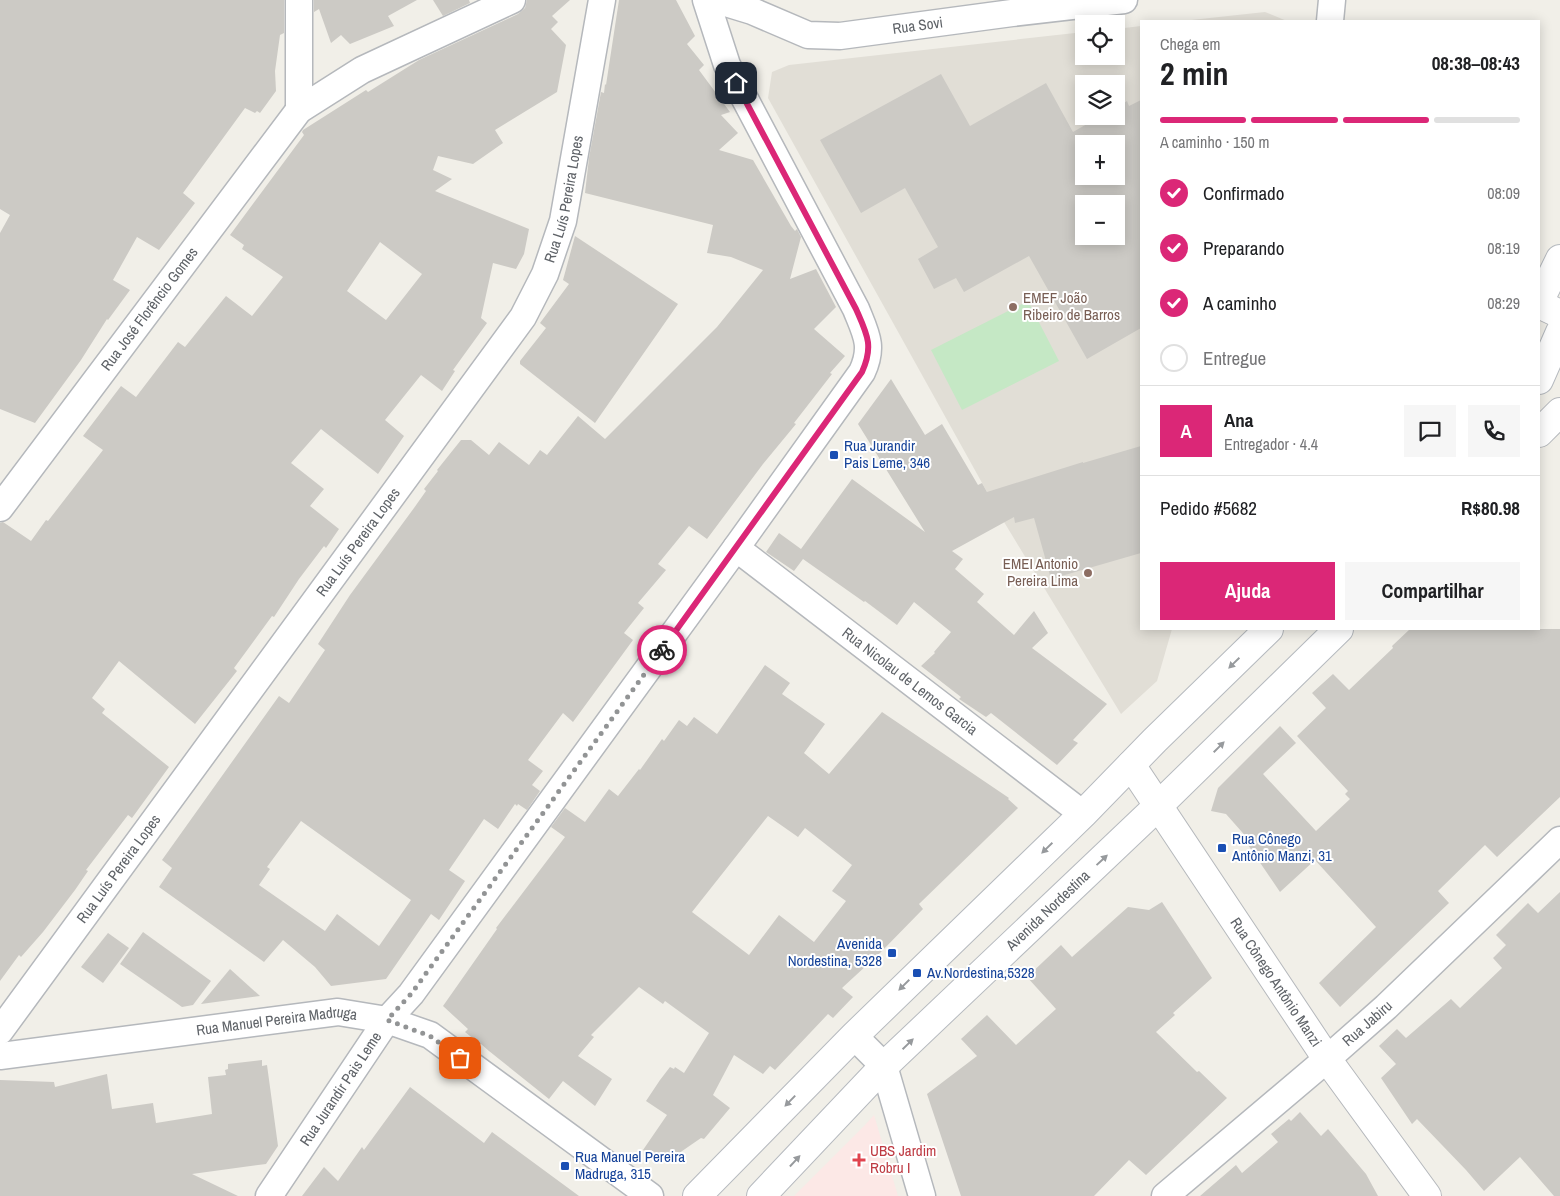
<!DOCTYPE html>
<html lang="pt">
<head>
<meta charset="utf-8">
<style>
  :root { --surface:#fff; --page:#f6f6f6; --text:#202124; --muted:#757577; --line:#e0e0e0; --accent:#db2777 }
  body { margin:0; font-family:"Archivo Narrow",sans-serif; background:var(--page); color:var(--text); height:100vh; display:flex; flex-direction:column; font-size:19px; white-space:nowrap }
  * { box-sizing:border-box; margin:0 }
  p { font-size:16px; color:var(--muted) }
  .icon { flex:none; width:28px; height:28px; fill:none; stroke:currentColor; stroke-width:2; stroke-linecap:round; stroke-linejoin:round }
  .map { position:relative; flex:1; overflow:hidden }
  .sheet { position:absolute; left:1140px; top:20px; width:400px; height:610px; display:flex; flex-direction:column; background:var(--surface); border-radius:0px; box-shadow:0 2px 12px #0003 }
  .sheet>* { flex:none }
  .controls { position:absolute; left:1075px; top:15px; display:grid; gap:10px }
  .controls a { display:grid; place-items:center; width:50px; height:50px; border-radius:0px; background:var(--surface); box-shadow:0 2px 12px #0003; font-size:25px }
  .pin { position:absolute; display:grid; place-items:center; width:42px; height:42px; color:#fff; margin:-21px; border-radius:10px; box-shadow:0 2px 8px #0006 }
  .courier { position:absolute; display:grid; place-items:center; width:50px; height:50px; margin:-25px; border:4px solid #db2777; border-radius:50%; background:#fff; color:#222; box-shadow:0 1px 6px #0007 }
  .headline em { font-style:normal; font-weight:700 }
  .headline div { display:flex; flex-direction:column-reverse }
  .headline { display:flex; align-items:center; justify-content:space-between; height:85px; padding:0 20px }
  h1 { font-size:32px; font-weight:700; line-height:38px }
  .bar { display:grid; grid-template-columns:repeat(4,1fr); gap:8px 5px; align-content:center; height:60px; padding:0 20px }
  .bar i { height:6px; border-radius:4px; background:var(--line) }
  .bar .current { background:var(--accent) }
  .bar p { grid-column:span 4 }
  .line { display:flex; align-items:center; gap:12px; padding:0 20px; border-top:1px solid var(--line) }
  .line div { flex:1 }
  .round { display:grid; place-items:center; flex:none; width:52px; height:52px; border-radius:0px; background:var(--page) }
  ol { padding:0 20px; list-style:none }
  li { display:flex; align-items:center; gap:15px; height:55px }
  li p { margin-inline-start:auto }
  li .icon { padding:5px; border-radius:50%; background:var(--accent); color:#fff; stroke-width:4 }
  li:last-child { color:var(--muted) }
  li i { width:28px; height:28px; border:2px solid var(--line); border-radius:50% }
  .primary-button { display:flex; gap:10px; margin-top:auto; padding:10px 20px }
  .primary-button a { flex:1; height:58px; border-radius:0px; background:var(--accent); color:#fff; font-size:20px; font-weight:700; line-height:58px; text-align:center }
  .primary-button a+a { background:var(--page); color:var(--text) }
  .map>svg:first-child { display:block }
  .education { fill:#e1ded6; fill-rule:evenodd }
  .medical { fill:#fce8e6 }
  .green { fill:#c5e8c5 }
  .building { fill:#cccac5; fill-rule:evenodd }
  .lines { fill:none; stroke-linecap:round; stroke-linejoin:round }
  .minor-casing { stroke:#b5b8bc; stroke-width:29 }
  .tertiary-casing { stroke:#b5b8bc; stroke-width:30 }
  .secondary-casing { stroke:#b6babf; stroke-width:30 }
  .minor { stroke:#fff; stroke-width:26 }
  .tertiary { stroke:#fff; stroke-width:28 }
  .secondary { stroke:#fff; stroke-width:28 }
  .oneway { fill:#979a9d }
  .done { stroke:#929495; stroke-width:5; stroke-dasharray:0 9 }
  .route { stroke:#db2777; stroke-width:6 }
  .education-dot { fill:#8d6e63; stroke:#fff; stroke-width:2 }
  .transit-dot { fill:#1a4fb4; stroke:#fff; stroke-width:2 }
  .health-dot { fill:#e0444e; stroke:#fff; stroke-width:2 }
  .labels { text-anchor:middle; stroke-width:4; stroke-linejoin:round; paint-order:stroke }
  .street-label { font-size:15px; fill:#5f6368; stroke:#fff }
  .education-label { font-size:15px; fill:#785e54; stroke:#fff; text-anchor:start }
  .transit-label { font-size:15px; fill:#164399; stroke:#fff; text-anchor:start }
  .health-label { font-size:15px; fill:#be3a42; stroke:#fff; text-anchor:start }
</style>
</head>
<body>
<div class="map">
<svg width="1560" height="1196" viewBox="0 0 1560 1196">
  <rect width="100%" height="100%" fill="#f1efe8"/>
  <g class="education">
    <polygon points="1265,12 1287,21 1182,21"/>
    <path d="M1141,26V629H1172L1157,681L1121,714L1001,517L768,98L772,72L789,65L1084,32V56H1116V29ZM1084,84H1116V116H1084ZM1084,144H1116V176H1084ZM1084,204H1116V236H1084Z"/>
  </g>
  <polygon class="medical" points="874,1115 898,1196 794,1196 865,1125"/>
  <polygon class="green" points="1028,301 1059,361 962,410 931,350"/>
  <g class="building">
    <polygon points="0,0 284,0 284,33 280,35 275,71 276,91 260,113 257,111 255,113 245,108 183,193 195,203 159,250 137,237 113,280 130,290 108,320 107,319 81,360 35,423 0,409 0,233 10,215 0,209"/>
    <polygon points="314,0 417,0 388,16 394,26 350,44 341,35 331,43 319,9 314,12"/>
    <polygon points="433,0 469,0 470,3 443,16"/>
    <path d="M527,0H570L552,16L558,22L551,29L566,45L557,92L495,130L503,143L473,164L438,156L433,170L452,179L435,191L529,229L524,254L516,269L493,263L481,318L487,323L453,370L455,371L442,391L421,375L385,420L404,436L378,474L321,429L291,463L324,489L310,506L339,529L326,548L324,546L299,579L274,617L272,616L248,649L234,668L237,671L195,724L119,661L92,698L105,709L102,713L169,767L132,818L128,815L86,870L88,871L75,890L43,932L21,957L19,955L0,981V523L3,522L31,541L46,520L48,521L103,450L83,436L121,386L136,397L178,342L185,347L226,296L252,316L283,277L242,249L244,245L230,235L304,135L302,132L303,130L366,90L368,92L419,60L518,14L525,8ZM380,242L422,274L386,320L347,291Z"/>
    <path d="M619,0H676L695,36L687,44L704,65L699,70L730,112L721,115L738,133L719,150L753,160L791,226L795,231L797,229L801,237L790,279L816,269L836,307L814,329L845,356L830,373L832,374L794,423L796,424L763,464L707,539L689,526L658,564L666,570L638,603L644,608L624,633L633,640L573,722L563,713L528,760L543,771L532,785L540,791L527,810L518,804L517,806L515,804L498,829L484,819L449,870L465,881L439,920L431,914L386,979L331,986L315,967L283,940L264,962L159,887L172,868L162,860L279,696L289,703L325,650L318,644L350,595L414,508L426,491L424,489L438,471L437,470L461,440H471L489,455L499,442L529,465L540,450L547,455L578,416L605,439L717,327L763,270L731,257L707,253L713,225L585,193L589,158L601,92L604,93L605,84L606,85ZM301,821L411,900L379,946L337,914L325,931L259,885L270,869L267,867Z"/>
    <path d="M941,74L970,126L1046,83L1073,132L1101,116H1116V108L1127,101L1129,106L1141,100V328L1087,359L1029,256L964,292L956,278L934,289L918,259L938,247L905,188L861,213L820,140ZM1084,144H1116V176H1084ZM1084,204H1116V236H1084Z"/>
    <polygon points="575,236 678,304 595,423 520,364 520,361 546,328 540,323 569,284 563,280"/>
    <polygon points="891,379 925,435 942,424 978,485 982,483 987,492 1083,462 1083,463 1141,446 1141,553 1051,579 1034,518 1015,523 1014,517 952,551 963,559 955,569 984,594 977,602 1014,635 1034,611 1048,633 1032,648 1107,704 1073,740 1078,743 1057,765 991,713 986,717 959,699 961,697 921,666 935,653 934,652 951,632 914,602 897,625 865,601 864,602 803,559 794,571 766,552 779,533 801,549 852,479 925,532 858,424"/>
    <polygon points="1410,629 1560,629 1560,797 1497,857 1485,845 1438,891 1449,903 1340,1007 1319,983 1376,927 1315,860 1280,892 1246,842 1249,840 1226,814 1211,811 1218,788 1280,726 1296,743 1263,774 1316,831 1350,799 1345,794 1348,791 1297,736 1326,708 1312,693 1333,674 1349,690 1393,648 1392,646"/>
    <path d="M765,665L790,683L782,694L825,724L804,753L829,774L882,712L1009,798L1008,799L1018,808L919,904L923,909L880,953L842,988L853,997L833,1018L828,1014L775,1070L770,1066L763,1074L734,1055L713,1095L730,1108L704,1139L701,1138L672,1158L667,1160L662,1159L656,1158L643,1150L667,1115L646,1101L660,1080L670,1067L674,1069L675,1067L684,1073L709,1033L665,1001L663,1004L639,987L591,1035L594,1037L578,1056L612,1079L595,1106L563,1081L549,1099L489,1051L481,1044H480L465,1032L468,1029L443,1006L497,929L496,928L565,837L551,827L565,808L585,822L609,789L618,796L639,769L640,770L662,739L664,741L679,720L687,726L694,717L717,734ZM768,816L798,837L805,828L852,865L832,891L846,901L814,942L779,915L749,955L692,912Z"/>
    <polygon points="1560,892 1560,1196 1554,1196 1520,1157 1484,1191 1466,1170 1417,1119 1412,1124 1381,1078 1396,1064 1379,1046 1397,1029 1406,1038 1451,999 1460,1008 1502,968 1493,958 1506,945 1496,935 1528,903 1538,913"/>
    <polygon points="1162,902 1212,978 1173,1013 1175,1015 1156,1032 1197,1072 1199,1071 1227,1098 1146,1175 1129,1160 1094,1196 961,1196 927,1094 977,1056 961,1039 987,1015 1016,1045 1056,1009 1027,977 1061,945 1072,957 1128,907 1149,910"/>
    <polygon points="143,932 211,981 193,1005 182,1007 120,964"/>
    <polygon points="108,933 129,948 103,983 81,967"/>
    <polygon points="230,969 260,996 201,1004"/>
    <polygon points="262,1060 262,1066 267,1065 278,1146 266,1164 192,1174 238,1196 0,1196 0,1080 54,1082 55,1087 107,1074 112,1109 153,1103 156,1123 212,1114 208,1077 226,1075 225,1070 228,1069 228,1064"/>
    <polygon points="410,1087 484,1143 492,1132 579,1196 302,1196 324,1167 338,1181 362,1147 364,1150"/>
    <polygon points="1300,1112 1321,1136 1328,1129 1366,1174 1378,1196 1200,1196 1236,1165 1242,1173 1278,1142 1271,1134 1289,1119 1291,1121"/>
  </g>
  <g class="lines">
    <defs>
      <g id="minor">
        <polyline points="299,0 299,110"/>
        <path id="s1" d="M716,0L752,11L808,35L840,36L1012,13L1124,0"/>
        <polyline points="1330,21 1332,0"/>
        <path id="s2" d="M0,508L299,110L362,70L512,0"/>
        <path id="s3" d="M736,548L1083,814"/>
        <path id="s4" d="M0,1031L523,317L545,274L563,221L602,0"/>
        <polyline points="854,1036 884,1066 922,1196"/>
        <path id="s5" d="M0,1056L338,1012L387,1020L430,1035L650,1196"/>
        <path id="s6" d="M269,1196L387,1020L411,994L736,548L862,372C874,346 866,334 856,309L727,65L706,0"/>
        <path id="s7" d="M1165,1196L1327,1059L1386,1007L1560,840"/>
      </g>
      <g id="tertiary">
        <polyline points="1539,304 1560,314"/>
        <polyline points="1539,433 1560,412"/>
        <path id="s8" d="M1131,765L1327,1059L1427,1196"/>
      </g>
      <g id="secondary">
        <polyline points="1539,302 1560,259"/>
        <polyline points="1539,380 1560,332"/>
        <polyline points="697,1196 854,1036 1083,814 1155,740 1269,629"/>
        <path id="s9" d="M761,1196L884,1066L1158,806L1339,629"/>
      </g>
    </defs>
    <use href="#minor" class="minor-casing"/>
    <use href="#tertiary" class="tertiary-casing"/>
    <use href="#secondary" class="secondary-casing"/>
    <use href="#minor" class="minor"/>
    <use href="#tertiary" class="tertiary"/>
    <use href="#secondary" class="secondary"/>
  </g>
  <defs><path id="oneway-solid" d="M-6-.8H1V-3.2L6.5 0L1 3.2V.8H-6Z" transform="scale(1.25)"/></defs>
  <g class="oneway">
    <use href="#oneway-solid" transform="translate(1234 663) rotate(136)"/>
    <use href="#oneway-solid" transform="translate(1219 747) rotate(-45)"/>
    <use href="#oneway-solid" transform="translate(1047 848) rotate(136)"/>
    <use href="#oneway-solid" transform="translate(1102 860) rotate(-43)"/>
    <use href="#oneway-solid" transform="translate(904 985) rotate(135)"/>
    <use href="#oneway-solid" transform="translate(908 1044) rotate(-44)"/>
    <use href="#oneway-solid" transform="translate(790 1101) rotate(134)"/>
    <use href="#oneway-solid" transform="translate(795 1161) rotate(-47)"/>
  </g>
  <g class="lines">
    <polyline class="done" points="460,1058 430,1036 387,1020 411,994 662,650"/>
    <path class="route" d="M662,650L862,372C874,346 867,334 856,309L736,83"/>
  </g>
  <g class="education-dot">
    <circle cx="1013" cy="307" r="5"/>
    <circle cx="1088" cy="573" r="5"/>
  </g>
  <g class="transit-dot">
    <rect x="829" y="450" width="10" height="10" rx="2.5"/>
    <rect x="1217" y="843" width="10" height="10" rx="2.5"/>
    <rect x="887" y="948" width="10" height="10" rx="2.5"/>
    <rect x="912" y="968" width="10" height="10" rx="2.5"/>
    <rect x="560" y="1161" width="10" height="10" rx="2.5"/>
  </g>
  <path class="health-dot" d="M856.5 1152.5h5v5h5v5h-5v5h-5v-5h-5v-5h5z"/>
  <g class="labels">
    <g class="street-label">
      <text dy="5" stroke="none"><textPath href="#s1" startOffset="209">Rua Sovi</textPath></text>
      <text dy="5" stroke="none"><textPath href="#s4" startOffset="1011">Rua Luís Pereira Lopes</textPath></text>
      <text dy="5" stroke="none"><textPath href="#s2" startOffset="249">Rua José Florêncio Gomes</textPath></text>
      <text dy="5" stroke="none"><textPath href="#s4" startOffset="606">Rua Luís Pereira Lopes</textPath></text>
      <text dy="5" stroke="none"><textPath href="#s3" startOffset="219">Rua Nicolau de Lemos Garcia</textPath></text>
      <text dy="5" stroke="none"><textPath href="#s4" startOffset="201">Rua Luís Pereira Lopes</textPath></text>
      <text dy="5" stroke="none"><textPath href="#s9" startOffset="405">Avenida Nordestina</textPath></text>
      <text dy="5" stroke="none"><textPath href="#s8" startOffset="261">Rua Cônego Antônio Manzi</textPath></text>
      <text dy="5" stroke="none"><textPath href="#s7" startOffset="266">Rua Jabiru</textPath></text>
      <text dy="5" stroke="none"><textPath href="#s5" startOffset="279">Rua Manuel Pereira Madruga</textPath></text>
      <text dy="5" stroke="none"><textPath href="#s6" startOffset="129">Rua Jurandir Pais Leme</textPath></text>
    </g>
    <g class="education-label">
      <text x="1023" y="303">EMEF João<tspan x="1023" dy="17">Ribeiro de Barros</tspan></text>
      <text x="1078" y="569" text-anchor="end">EMEI Antonio<tspan x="1078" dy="17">Pereira Lima</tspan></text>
    </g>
    <g class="transit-label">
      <text x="844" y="451">Rua Jurandir<tspan x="844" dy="17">Pais Leme, 346</tspan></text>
      <text x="1232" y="844">Rua Cônego<tspan x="1232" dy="17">Antônio Manzi, 31</tspan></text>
      <text x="882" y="949" text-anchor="end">Avenida<tspan x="882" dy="17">Nordestina, 5328</tspan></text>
      <text x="927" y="978">Av.Nordestina,5328</text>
      <text x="575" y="1162">Rua Manuel Pereira<tspan x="575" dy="17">Madruga, 315</tspan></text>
    </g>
    <g class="health-label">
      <text x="870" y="1156">UBS Jardim<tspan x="870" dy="17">Robru I</tspan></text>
    </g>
  </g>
</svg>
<div class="controls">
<a><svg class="icon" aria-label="locate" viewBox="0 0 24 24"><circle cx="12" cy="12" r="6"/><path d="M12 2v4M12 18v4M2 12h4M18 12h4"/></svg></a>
<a><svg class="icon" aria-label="layers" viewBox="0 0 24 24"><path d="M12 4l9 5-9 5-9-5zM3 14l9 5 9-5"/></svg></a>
<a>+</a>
<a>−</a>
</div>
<div class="pin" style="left:460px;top:1058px;background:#ea580c"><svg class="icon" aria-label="bag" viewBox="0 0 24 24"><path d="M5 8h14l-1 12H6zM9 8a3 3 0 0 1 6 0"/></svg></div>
<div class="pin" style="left:736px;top:83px;background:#1f2937"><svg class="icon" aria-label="home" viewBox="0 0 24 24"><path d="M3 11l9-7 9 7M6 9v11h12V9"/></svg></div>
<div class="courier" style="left:662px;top:650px"><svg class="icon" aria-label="bike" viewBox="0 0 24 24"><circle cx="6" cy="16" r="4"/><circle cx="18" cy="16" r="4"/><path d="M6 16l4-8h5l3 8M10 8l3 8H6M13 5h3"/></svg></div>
<section class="sheet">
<div class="headline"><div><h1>2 min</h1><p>Chega em</p></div><em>08:38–08:43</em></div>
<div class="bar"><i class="current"></i><i class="current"></i><i class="current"></i><i></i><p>A caminho · 150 m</p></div>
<ol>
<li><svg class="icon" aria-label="check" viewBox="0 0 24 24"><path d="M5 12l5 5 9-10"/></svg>Confirmado<p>08:09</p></li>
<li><svg class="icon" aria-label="check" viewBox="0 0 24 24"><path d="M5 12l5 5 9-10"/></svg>Preparando<p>08:19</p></li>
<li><svg class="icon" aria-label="check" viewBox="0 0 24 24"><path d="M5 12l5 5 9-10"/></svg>A caminho<p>08:29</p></li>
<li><i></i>Entregue</li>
</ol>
<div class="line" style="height:90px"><b class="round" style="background:var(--accent);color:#fff">A</b><div><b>Ana</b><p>Entregador · 4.4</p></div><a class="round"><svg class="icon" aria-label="chat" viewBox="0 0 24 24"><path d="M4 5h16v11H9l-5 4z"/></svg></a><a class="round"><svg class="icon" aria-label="phone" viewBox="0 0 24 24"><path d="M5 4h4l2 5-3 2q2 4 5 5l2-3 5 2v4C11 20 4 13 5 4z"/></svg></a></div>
<div class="line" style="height:65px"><div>Pedido #5682</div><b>R$80.98</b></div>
<div class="primary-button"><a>Ajuda</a><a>Compartilhar</a></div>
</section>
</div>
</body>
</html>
